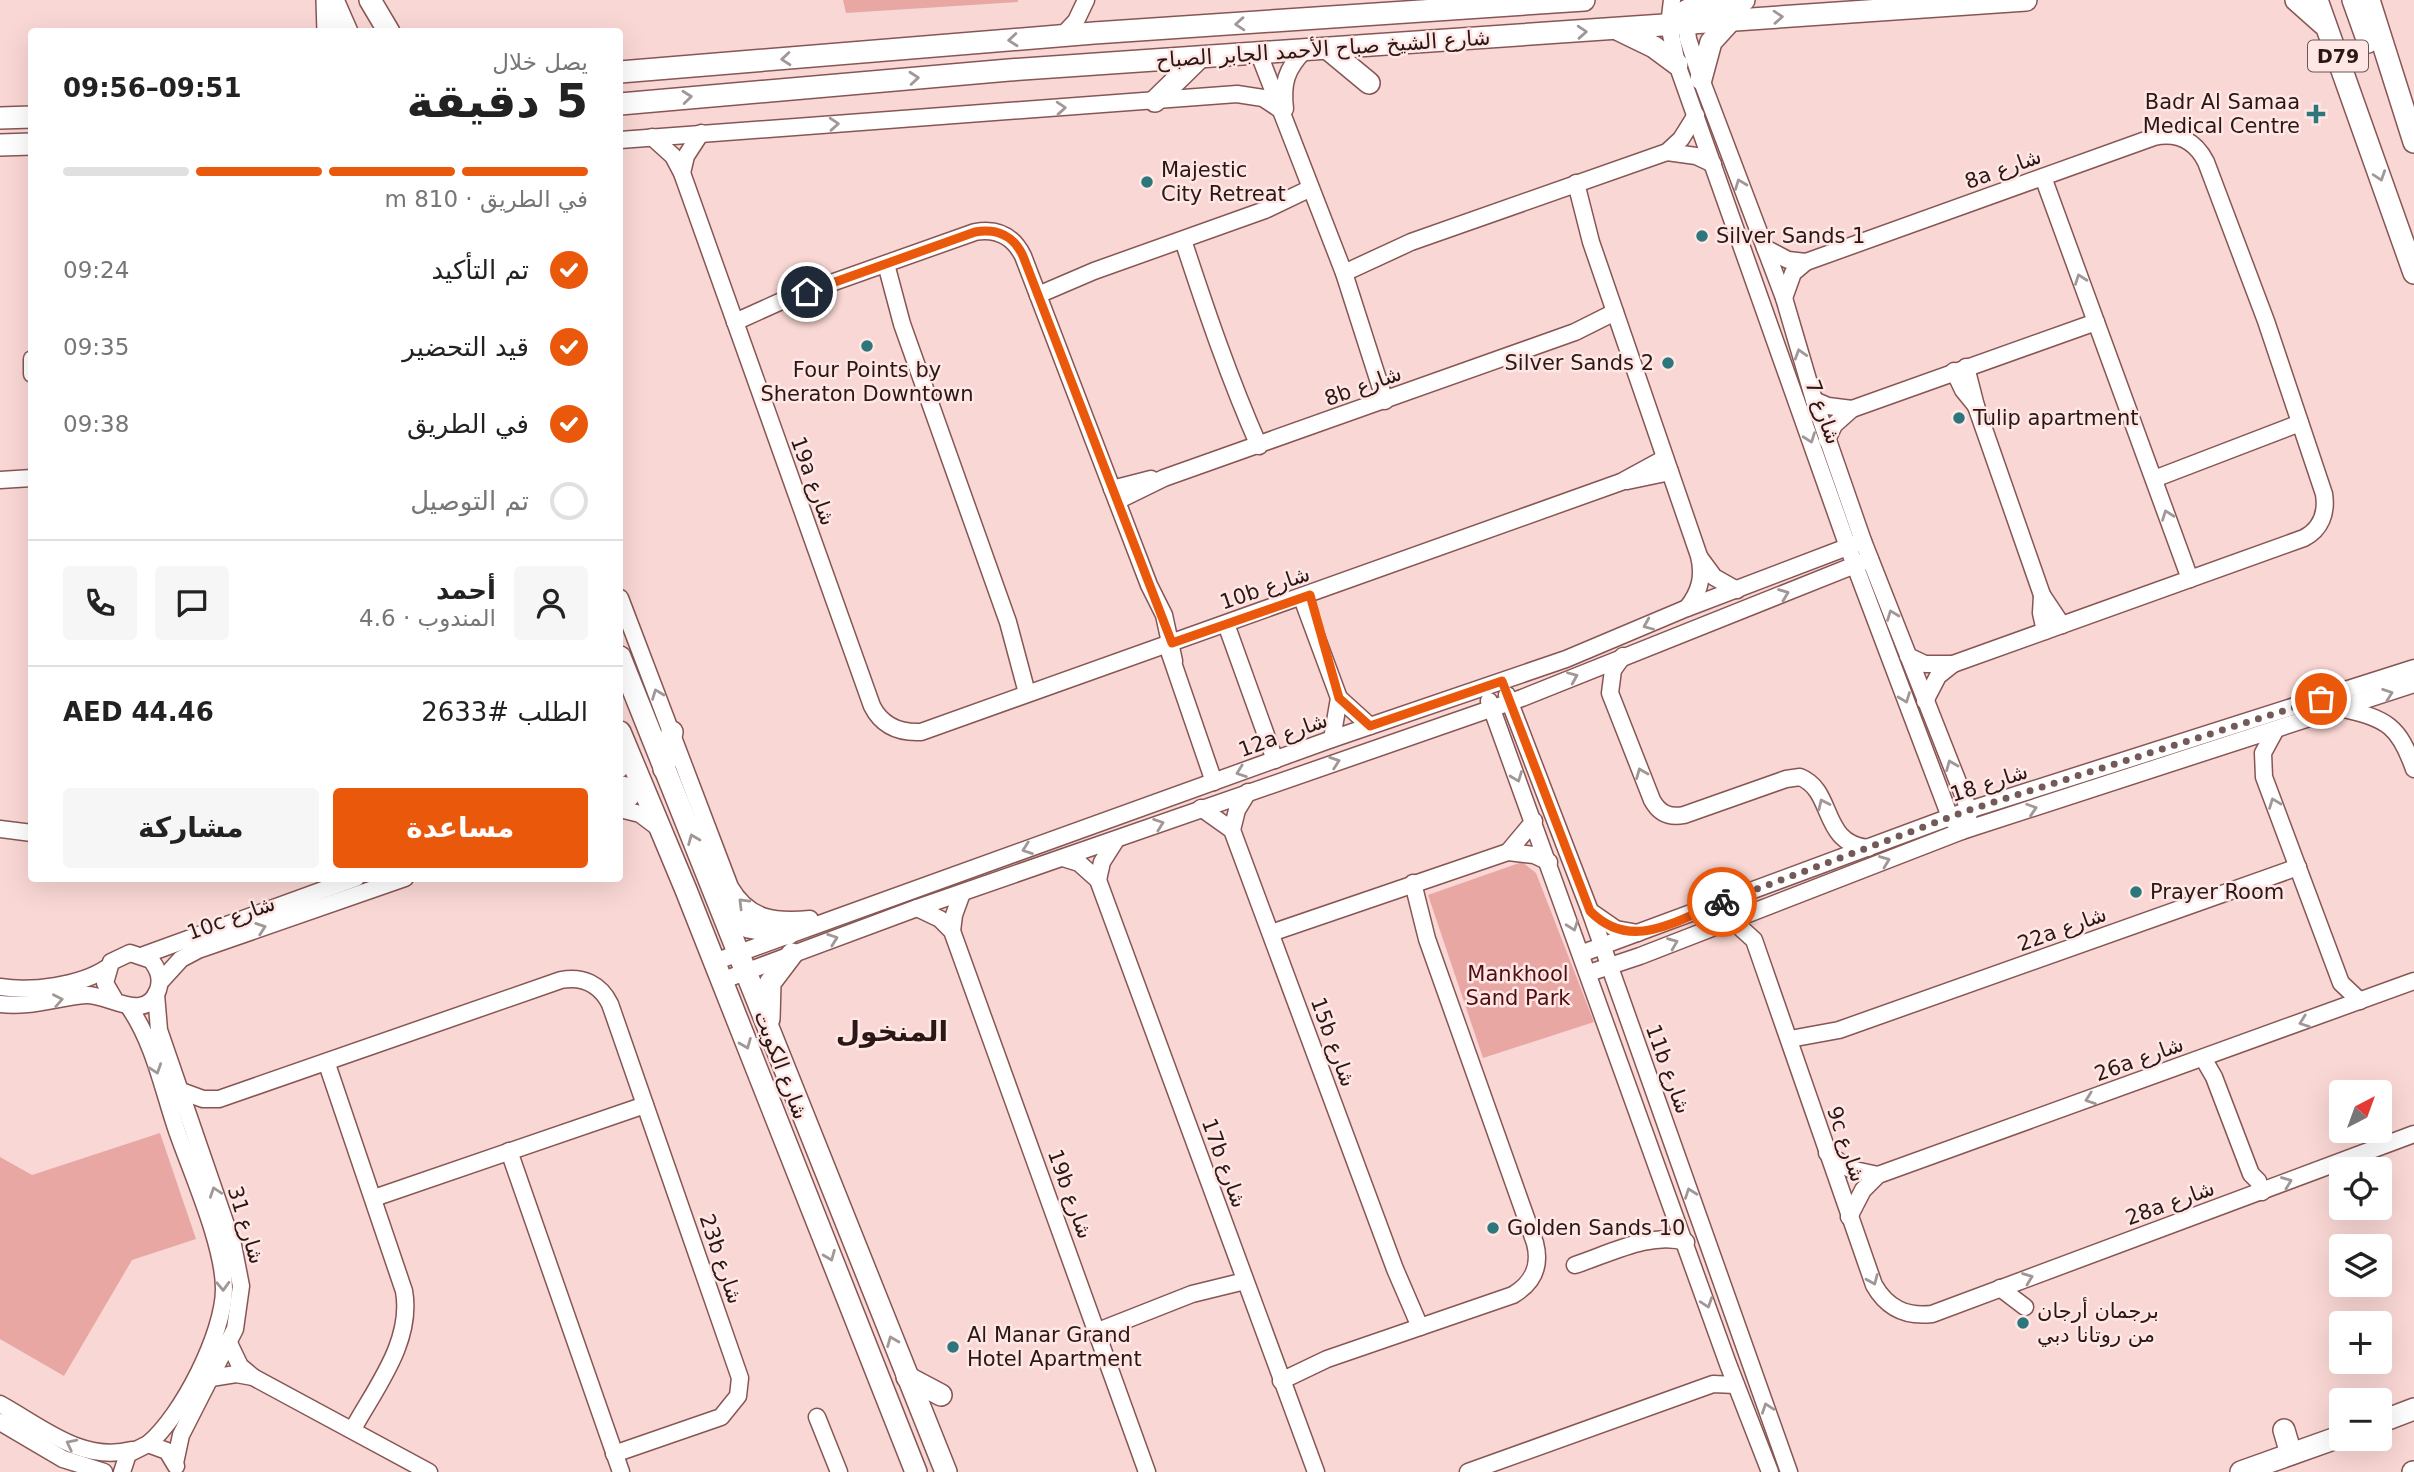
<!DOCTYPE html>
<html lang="ar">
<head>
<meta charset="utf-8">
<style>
  :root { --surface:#fff; --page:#f6f6f6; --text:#222; --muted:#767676; --line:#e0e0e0; --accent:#ea580c }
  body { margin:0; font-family:"DejaVu Sans","Noto Naskh Arabic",sans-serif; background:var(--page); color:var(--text); direction:rtl; height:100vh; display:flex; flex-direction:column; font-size:26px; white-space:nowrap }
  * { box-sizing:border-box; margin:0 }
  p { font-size:23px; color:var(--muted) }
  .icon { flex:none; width:38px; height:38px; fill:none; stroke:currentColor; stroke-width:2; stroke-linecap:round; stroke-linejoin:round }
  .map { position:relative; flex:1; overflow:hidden; direction:ltr }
  .side { position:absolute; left:28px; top:28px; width:595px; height:854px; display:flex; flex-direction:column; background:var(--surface); border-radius:7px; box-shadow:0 7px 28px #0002; direction:rtl }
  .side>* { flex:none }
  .needle { width:46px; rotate:41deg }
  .buttons { position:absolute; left:2329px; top:1080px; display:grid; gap:14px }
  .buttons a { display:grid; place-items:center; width:63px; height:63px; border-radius:7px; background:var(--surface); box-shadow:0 7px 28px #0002; font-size:35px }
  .pin { position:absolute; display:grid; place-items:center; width:60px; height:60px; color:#fff; margin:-30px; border:4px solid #fff; border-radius:50%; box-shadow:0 2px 7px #0007 }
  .courier { position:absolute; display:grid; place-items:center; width:70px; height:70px; margin:-35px; border:5px solid #ea580c; border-radius:50%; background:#fff; color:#222; box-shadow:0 2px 9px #0007 }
  .headline em { font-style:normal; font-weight:700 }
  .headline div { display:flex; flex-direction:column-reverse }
  .headline { display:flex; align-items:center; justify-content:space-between; height:119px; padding:0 35px }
  h1 { font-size:46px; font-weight:700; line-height:52px }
  .bar { display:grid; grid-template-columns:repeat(4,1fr); gap:10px 7px; align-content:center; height:84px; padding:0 35px }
  .bar i { height:9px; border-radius:5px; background:var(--line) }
  .bar .selected { background:var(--accent) }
  .bar p { grid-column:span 4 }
  .line { display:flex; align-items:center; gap:18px; padding:0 35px; border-top:2px solid var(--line) }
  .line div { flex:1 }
  .round { display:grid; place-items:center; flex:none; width:74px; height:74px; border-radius:7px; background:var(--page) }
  ol { padding:0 35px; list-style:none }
  li { display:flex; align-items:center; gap:21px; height:77px }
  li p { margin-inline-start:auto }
  li .icon { padding:7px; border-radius:50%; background:var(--accent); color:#fff; stroke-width:4 }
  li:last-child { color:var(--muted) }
  li i { width:38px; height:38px; border:4px solid var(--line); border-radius:50% }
  .button { display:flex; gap:14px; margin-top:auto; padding:14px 35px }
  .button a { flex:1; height:80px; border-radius:7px; background:var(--accent); color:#fff; font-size:28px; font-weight:700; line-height:80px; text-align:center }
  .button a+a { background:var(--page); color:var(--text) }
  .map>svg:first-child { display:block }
  .green { fill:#e9a7a4 }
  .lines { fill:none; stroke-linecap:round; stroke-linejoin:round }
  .minor-casing { stroke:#875654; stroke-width:19 }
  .major-casing { stroke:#875654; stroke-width:24 }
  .minor { stroke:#fff; stroke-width:16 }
  .major { stroke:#fff; stroke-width:21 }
  .oneway { stroke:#a09796 }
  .done { stroke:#735a58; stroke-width:7; stroke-dasharray:0 12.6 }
  .route { stroke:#ea580c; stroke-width:9 }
  .poi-dot { fill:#2d777c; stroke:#ffe7e5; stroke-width:2.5 }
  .labels { text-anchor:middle; stroke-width:5; stroke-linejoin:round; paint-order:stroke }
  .shield { fill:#ffe7e5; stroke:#6b5554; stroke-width:2 }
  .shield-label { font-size:19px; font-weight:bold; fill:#2b1716 }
  .street-label { font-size:21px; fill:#2b1716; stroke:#ffe7e5 }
  .poi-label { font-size:21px; fill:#2b1716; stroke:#ffe7e5; text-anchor:start }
  .park-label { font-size:21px; fill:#520d12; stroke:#ffe7e5 }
  .district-label { font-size:28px; font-weight:bold; fill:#2b1716; stroke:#ffe7e5 }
</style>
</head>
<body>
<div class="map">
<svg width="2414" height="1472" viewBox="0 0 2414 1472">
  <rect width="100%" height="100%" fill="#f9d7d4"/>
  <g class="green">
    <polygon points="843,0 1018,0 1018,2 846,13"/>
    <polygon points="1522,862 1536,873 1594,1022 1483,1058 1428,895"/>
    <polygon points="160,1133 196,1239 132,1260 64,1376 0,1339 0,1157 32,1175"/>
  </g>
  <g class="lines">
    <defs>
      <g id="minor">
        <polyline points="1672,0 1669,25 1677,64 1848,547 1950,817 1962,831"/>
        <polyline points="1685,14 1688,39 1701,79 1784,298 1814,400 1863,541 1969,810 1967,829"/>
        <polyline points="1062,36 1076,21 1086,0"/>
        <polyline points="1259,54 1344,273 1385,401"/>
        <path d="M1285,109C1282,84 1286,69 1304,51"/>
        <path d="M652,137L673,156L682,173L872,706C882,726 900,733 921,732L1621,482L1665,458"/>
        <polyline points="620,140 1237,94 1263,98 1278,108"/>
        <polyline points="1667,152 1696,156 1713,164"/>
        <polyline points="682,173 686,156 701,133"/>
        <polyline points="2043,177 2190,579"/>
        <path d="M1576,183L1591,242L1699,556C1704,576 1700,592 1687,608"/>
        <path d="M1183,240C1206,310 1229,378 1259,446"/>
        <polyline points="1765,248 1788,260 1806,262"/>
        <polyline points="886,264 902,324 1008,622 1027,693"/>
        <polyline points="1344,273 1411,242 1667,152 1681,139 1696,115"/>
        <polyline points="1038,295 1094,271 1265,210 1309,189"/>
        <path d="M1784,298L1793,273L1806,262L2154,137C2177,132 2195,140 2206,162L2266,321L2324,494C2327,513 2321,529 2304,538L1953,664H1925L1908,656"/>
        <path d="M735,322L786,299L975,232C997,228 1013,236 1023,256L1149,585L1164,615L1174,661"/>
        <polyline points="32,359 32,374"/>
        <polyline points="1966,367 1976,406 2042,595 2041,613 2045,631"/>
        <polyline points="1954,371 1963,390 1976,406"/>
        <polyline points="1814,400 1828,406 1852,409"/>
        <polyline points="1827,440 1834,425 1852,409 2096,322"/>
        <polyline points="2154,479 2300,423"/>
        <polyline points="0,480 32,478"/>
        <polyline points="1627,481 1670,472"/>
        <polyline points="1112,489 1151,479"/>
        <polyline points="1117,501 1164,478 1575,332 1615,312"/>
        <polyline points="1700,558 1714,577 1737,590"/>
        <polyline points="2042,595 2062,625"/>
        <path d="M620,598L730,887C749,920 775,922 810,919"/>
        <polyline points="1302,598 1339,698 1332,739"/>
        <polyline points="1226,624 1275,760"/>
        <polyline points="1170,654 1214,782"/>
        <path d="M1623,656L1613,670L1610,693L1652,800C1659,813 1669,818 1684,815L1786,779L1800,777C1835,791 1820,843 1868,848"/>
        <polyline points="1507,695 1590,911 1789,1472"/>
        <polyline points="1339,698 1370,726"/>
        <polyline points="1489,701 1728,1364 1770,1472"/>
        <polyline points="1925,701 1938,676 1953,664"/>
        <path d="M2344,709C2387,719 2399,726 2414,769"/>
        <polyline points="2275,731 2263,753 2264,777 2341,983 2360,1001"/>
        <polyline points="620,769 624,744"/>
        <polyline points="620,784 628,786 632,796 620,808"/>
        <polyline points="1201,808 1232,830 1395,1269 1420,1327"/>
        <polyline points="620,809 640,814 660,829"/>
        <polyline points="0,829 32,833"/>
        <polyline points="1232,830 1237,810 1248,792"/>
        <polyline points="1508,852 1534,821"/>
        <polyline points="1063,858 1079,863 1098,880 1316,1472"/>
        <polyline points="1098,880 1102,862 1116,840"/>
        <polyline points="917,908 940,919 952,931 1147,1472"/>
        <polyline points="1590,911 1616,929 1638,933"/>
        <path d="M1731,919L1754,940L1874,1285C1887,1308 1906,1317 1932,1314L2414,1134"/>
        <polyline points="952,931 954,915 962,893"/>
        <polyline points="1271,933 1508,852 1534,855 1549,862"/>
        <polyline points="1583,953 1969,810 2414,668"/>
        <polyline points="144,955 356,878"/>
        <polyline points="714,962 1332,739 1566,659 1687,608 1863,541"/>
        <polyline points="1589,973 1640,956 1962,831 2414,684"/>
        <polyline points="721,981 917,908 1522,698 1870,559"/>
        <polyline points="160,982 181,959 198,950 405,878"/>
        <path d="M0,987C31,992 80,986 107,968"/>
        <polyline points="156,994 159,1030 233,1245 241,1286 235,1329 181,1435 175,1463"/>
        <path d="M0,1004C30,1008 57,997 86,995C109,994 145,1024 158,990C162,978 158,969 151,960L130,953L111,962L105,983L116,1002"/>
        <path d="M129,1007C154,1043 163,1090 177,1131C192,1174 224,1245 224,1289C224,1333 182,1416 148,1444"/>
        <polyline points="1790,1039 1839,1030 2298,867"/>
        <polyline points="2203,1058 2214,1077 2251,1174 2258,1181 2262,1192"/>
        <path d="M327,1064L404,1291C413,1341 376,1387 353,1429"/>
        <path d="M181,1091L203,1099H219L561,980C583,976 600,984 610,1004L740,1378L738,1396L721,1417L614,1454"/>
        <polyline points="509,1151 621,1472"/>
        <polyline points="1827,1153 1850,1169 1878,1175"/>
        <polyline points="374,1198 645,1105"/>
        <polyline points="1849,1217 1863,1190 1878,1175 2414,981"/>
        <path d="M1575,1265C1609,1254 1651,1231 1686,1242"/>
        <polyline points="2000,1288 2025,1307"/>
        <polyline points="1098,1331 1192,1294 1245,1281"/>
        <polyline points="229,1343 240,1366 253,1377"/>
        <polyline points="211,1378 236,1374 253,1377 429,1472"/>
        <path d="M1281,1381L1327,1359L1513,1295C1533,1283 1541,1266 1535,1243L1427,939L1413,883"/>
        <path d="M0,1404C42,1427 82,1463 132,1450"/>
        <polyline points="817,1417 839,1472"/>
        <polyline points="0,1422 63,1459 104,1472"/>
        <polyline points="122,1472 128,1454 148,1444 167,1451 176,1466"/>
        <polyline points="1468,1472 1713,1384 1736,1385"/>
      </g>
      <g id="major">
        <polyline points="327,0 328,32"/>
        <polyline points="333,0 347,32"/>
        <polyline points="370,0 389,32"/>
        <polyline points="2296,0 2323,24"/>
        <polyline points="2317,0 2414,273"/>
        <polyline points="2353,0 2368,42"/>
        <polyline points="2369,0 2414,142"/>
        <path d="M1669,24C1689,2 1716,2 1744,0"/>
        <polyline points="1619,30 1654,47 1677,64"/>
        <polyline points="1328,49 1369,83"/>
        <polyline points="620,72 1094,33 1584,0"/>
        <polyline points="1701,79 1711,42 1732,19"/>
        <polyline points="1155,101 1199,58"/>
        <polyline points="620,104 1009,70 2026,0"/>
        <polyline points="0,118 32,117"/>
        <polyline points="0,145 32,144"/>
        <path d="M620,657C727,929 835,1201 946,1472"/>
        <polyline points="620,732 686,890 916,1472"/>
        <polyline points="664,769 672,732"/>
        <polyline points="722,905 748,927 788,934"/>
        <polyline points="769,1019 770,983 792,954"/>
        <polyline points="907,1377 941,1395"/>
        <polyline points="2380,1422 2414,1409"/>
        <polyline points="2284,1430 2291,1454"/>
        <polyline points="2241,1472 2342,1436"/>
        <polyline points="2413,1472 2414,1472"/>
      </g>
    </defs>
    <use href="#minor" class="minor-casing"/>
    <use href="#major" class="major-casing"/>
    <use href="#minor" class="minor"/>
    <use href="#major" class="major"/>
  </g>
  <defs><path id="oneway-chevron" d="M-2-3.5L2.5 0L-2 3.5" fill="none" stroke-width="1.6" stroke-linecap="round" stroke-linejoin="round" transform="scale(1.75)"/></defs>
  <g class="oneway">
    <use href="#oneway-chevron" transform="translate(1778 17) rotate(-4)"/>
    <use href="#oneway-chevron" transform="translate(1240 24) rotate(176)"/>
    <use href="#oneway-chevron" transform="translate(1582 32) rotate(-4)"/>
    <use href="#oneway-chevron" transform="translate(1013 40) rotate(175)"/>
    <use href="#oneway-chevron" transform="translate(786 59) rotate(175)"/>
    <use href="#oneway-chevron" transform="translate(914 78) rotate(-5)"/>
    <use href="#oneway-chevron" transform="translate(687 97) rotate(-6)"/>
    <use href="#oneway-chevron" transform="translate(1061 108) rotate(-4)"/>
    <use href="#oneway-chevron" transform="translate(834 124) rotate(-4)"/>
    <use href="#oneway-chevron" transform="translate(2380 176) rotate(71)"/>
    <use href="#oneway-chevron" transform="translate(1740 184) rotate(-111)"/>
    <use href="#oneway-chevron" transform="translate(2080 279) rotate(-110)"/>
    <use href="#oneway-chevron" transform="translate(1800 354) rotate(-107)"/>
    <use href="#oneway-chevron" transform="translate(1810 438) rotate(70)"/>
    <use href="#oneway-chevron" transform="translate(2167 515) rotate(-110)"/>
    <use href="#oneway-chevron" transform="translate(1784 594) rotate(-21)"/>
    <use href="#oneway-chevron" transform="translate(1892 615) rotate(-111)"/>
    <use href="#oneway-chevron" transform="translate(1648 625) rotate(157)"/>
    <use href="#oneway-chevron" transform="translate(1573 677) rotate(-23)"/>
    <use href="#oneway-chevron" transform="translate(657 694) rotate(-111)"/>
    <use href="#oneway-chevron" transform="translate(2388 694) rotate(-20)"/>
    <use href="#oneway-chevron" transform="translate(1905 698) rotate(69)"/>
    <use href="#oneway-chevron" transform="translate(1335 762) rotate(-19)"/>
    <use href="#oneway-chevron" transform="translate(1951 765) rotate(-112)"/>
    <use href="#oneway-chevron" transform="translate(1241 772) rotate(160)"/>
    <use href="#oneway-chevron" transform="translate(1641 773) rotate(-112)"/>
    <use href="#oneway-chevron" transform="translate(1517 777) rotate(69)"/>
    <use href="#oneway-chevron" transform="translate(2274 803) rotate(-111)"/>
    <use href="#oneway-chevron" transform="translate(1823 804) rotate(-115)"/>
    <use href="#oneway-chevron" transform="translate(2032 809) rotate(-18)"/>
    <use href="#oneway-chevron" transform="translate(1159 824) rotate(-20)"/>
    <use href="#oneway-chevron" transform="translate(693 839) rotate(-112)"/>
    <use href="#oneway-chevron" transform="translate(1027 849) rotate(160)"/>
    <use href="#oneway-chevron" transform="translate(1885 861) rotate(-21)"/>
    <use href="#oneway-chevron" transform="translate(743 903) rotate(-135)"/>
    <use href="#oneway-chevron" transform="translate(1573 926) rotate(70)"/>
    <use href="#oneway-chevron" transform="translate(261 928) rotate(-19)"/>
    <use href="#oneway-chevron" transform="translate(833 939) rotate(-20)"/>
    <use href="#oneway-chevron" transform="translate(1673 943) rotate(-22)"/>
    <use href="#oneway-chevron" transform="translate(58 1000) rotate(-11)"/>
    <use href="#oneway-chevron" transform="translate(2304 1022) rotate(160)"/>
    <use href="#oneway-chevron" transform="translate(746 1044) rotate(68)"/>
    <use href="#oneway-chevron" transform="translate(156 1069) rotate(71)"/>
    <use href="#oneway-chevron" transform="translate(2090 1099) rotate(160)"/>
    <use href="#oneway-chevron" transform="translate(2287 1182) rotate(-21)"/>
    <use href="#oneway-chevron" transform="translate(215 1192) rotate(-109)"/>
    <use href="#oneway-chevron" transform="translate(1690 1193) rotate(-110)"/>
    <use href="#oneway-chevron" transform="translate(830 1256) rotate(68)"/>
    <use href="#oneway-chevron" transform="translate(2028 1278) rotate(-21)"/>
    <use href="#oneway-chevron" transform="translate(1873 1280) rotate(67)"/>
    <use href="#oneway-chevron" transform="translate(223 1286) rotate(88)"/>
    <use href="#oneway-chevron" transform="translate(1707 1303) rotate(71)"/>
    <use href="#oneway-chevron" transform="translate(892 1341) rotate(-112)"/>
    <use href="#oneway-chevron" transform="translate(1767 1408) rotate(-109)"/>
    <use href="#oneway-chevron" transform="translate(71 1444) rotate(-153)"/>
  </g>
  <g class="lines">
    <polyline class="done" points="1722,902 1969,810 2321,699"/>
    <path class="route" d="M807,292L975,232C997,228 1014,236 1023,256L1172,643L1310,595L1339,698L1370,726L1502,681L1590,911C1631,953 1677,920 1722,902"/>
  </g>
  <g class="poi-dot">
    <path d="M2312.5 103.5h7v7h7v7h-7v7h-7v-7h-7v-7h7z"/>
    <circle cx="1147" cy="182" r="7"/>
    <circle cx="1702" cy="236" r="7"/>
    <circle cx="867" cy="346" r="7"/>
    <circle cx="1668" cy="363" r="7"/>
    <circle cx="1959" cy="418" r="7"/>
    <circle cx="2136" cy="892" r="7"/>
    <circle cx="1493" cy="1228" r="7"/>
    <circle cx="2023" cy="1323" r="7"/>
    <circle cx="953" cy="1347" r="7"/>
  </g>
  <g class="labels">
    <rect class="shield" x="2308" y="40.5" width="60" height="31" rx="5"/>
    <g class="shield-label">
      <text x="2338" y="63">D79</text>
    </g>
    <g class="street-label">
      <text transform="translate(1323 49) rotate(-4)" y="7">شارع الشيخ صباح الأحمد الجابر الصباح</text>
      <text transform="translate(2003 169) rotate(-20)" y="7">8a شارع</text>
      <text transform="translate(1363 386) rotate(-20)" y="7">8b شارع</text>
      <text transform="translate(1823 412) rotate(70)" y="7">شارع 7</text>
      <text transform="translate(813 481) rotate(70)" y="7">19a شارع</text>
      <text transform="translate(1265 588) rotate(-19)" y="7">10b شارع</text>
      <text transform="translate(1283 735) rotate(-20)" y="7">12a شارع</text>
      <text transform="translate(1989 783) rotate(-18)" y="7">شارع 18</text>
      <text transform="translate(231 918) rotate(-20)" y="7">10c شارع</text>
      <text transform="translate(2062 929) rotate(-20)" y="7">22a شارع</text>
      <text transform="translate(1333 1042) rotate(70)" y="7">15b شارع</text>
      <text transform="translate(2139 1059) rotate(-20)" y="7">26a شارع</text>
      <text transform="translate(781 1065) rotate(69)" y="7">شارع الكويت</text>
      <text transform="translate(1668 1069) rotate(70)" y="7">11b شارع</text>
      <text transform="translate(1846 1144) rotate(71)" y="7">9c شارع</text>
      <text transform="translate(1224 1163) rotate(70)" y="7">17b شارع</text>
      <text transform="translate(1070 1194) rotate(70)" y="7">19b شارع</text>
      <text transform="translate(2170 1203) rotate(-20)" y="7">28a شارع</text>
      <text transform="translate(246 1225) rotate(73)" y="7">شارع 31</text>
      <text transform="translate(721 1259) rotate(71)" y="7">23b شارع</text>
    </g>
    <g class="poi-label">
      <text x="2300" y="109" text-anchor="end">Badr Al Samaa<tspan x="2300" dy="24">Medical Centre</tspan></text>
      <text x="1161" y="177">Majestic<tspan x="1161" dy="24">City Retreat</tspan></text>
      <text x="1716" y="243">Silver Sands 1</text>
      <text x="1654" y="370" text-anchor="end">Silver Sands 2</text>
      <text x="867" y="377" text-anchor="middle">Four Points by<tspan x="867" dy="24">Sheraton Downtown</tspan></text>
      <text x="1973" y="425">Tulip apartment</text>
      <text x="2150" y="899">Prayer Room</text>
      <text x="1507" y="1235">Golden Sands 10</text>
      <text x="2037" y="1318">برجمان أرجان<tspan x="2037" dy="24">من روتانا دبي</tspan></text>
      <text x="967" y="1342">Al Manar Grand<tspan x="967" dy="24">Hotel Apartment</tspan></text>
    </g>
    <g class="park-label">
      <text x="1518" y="981">Mankhool<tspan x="1518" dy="24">Sand Park</tspan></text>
    </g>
    <g class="district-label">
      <text x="892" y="1041">المنخول</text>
    </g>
  </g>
</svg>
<div class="buttons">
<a><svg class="needle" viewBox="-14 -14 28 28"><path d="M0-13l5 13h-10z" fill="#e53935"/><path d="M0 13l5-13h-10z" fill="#767676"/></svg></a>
<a><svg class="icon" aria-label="locate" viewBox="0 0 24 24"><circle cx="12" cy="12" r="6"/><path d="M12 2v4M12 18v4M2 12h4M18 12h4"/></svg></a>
<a><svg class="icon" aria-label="layers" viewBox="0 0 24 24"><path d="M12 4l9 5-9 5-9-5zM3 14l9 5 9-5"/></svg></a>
<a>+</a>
<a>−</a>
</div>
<div class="pin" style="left:2321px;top:699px;background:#ea580c"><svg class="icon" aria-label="bag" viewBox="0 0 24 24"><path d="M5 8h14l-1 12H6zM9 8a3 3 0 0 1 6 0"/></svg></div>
<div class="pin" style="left:807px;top:292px;background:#1f2937"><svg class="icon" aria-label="home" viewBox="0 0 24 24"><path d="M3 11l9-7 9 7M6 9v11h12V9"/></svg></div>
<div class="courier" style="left:1722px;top:902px"><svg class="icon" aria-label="bike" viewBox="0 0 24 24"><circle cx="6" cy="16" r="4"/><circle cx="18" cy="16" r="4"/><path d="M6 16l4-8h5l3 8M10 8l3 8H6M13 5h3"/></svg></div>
<section class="side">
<div class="headline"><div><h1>5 دقيقة</h1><p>يصل خلال</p></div><em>09:51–09:56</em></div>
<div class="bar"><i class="selected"></i><i class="selected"></i><i class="selected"></i><i></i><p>في الطريق · 810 m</p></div>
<ol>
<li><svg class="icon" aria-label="check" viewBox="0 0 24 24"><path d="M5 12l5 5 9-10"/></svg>تم التأكيد<p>09:24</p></li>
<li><svg class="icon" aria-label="check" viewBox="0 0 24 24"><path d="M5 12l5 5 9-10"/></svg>قيد التحضير<p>09:35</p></li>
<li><svg class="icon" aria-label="check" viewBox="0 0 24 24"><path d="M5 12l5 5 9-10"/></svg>في الطريق<p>09:38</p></li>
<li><i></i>تم التوصيل</li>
</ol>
<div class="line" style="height:126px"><a class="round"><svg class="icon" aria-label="person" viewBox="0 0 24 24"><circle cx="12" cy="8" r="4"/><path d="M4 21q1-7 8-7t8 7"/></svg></a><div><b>أحمد</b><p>المندوب · 4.6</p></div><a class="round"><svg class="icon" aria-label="chat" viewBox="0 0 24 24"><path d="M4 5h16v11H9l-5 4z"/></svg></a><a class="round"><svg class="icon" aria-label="phone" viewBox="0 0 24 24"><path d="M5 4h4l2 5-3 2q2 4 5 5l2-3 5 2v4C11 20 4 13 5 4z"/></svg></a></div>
<div class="line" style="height:91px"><div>الطلب #2633</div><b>AED 44.46</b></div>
<div class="button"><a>مساعدة</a><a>مشاركة</a></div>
</section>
</div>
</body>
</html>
